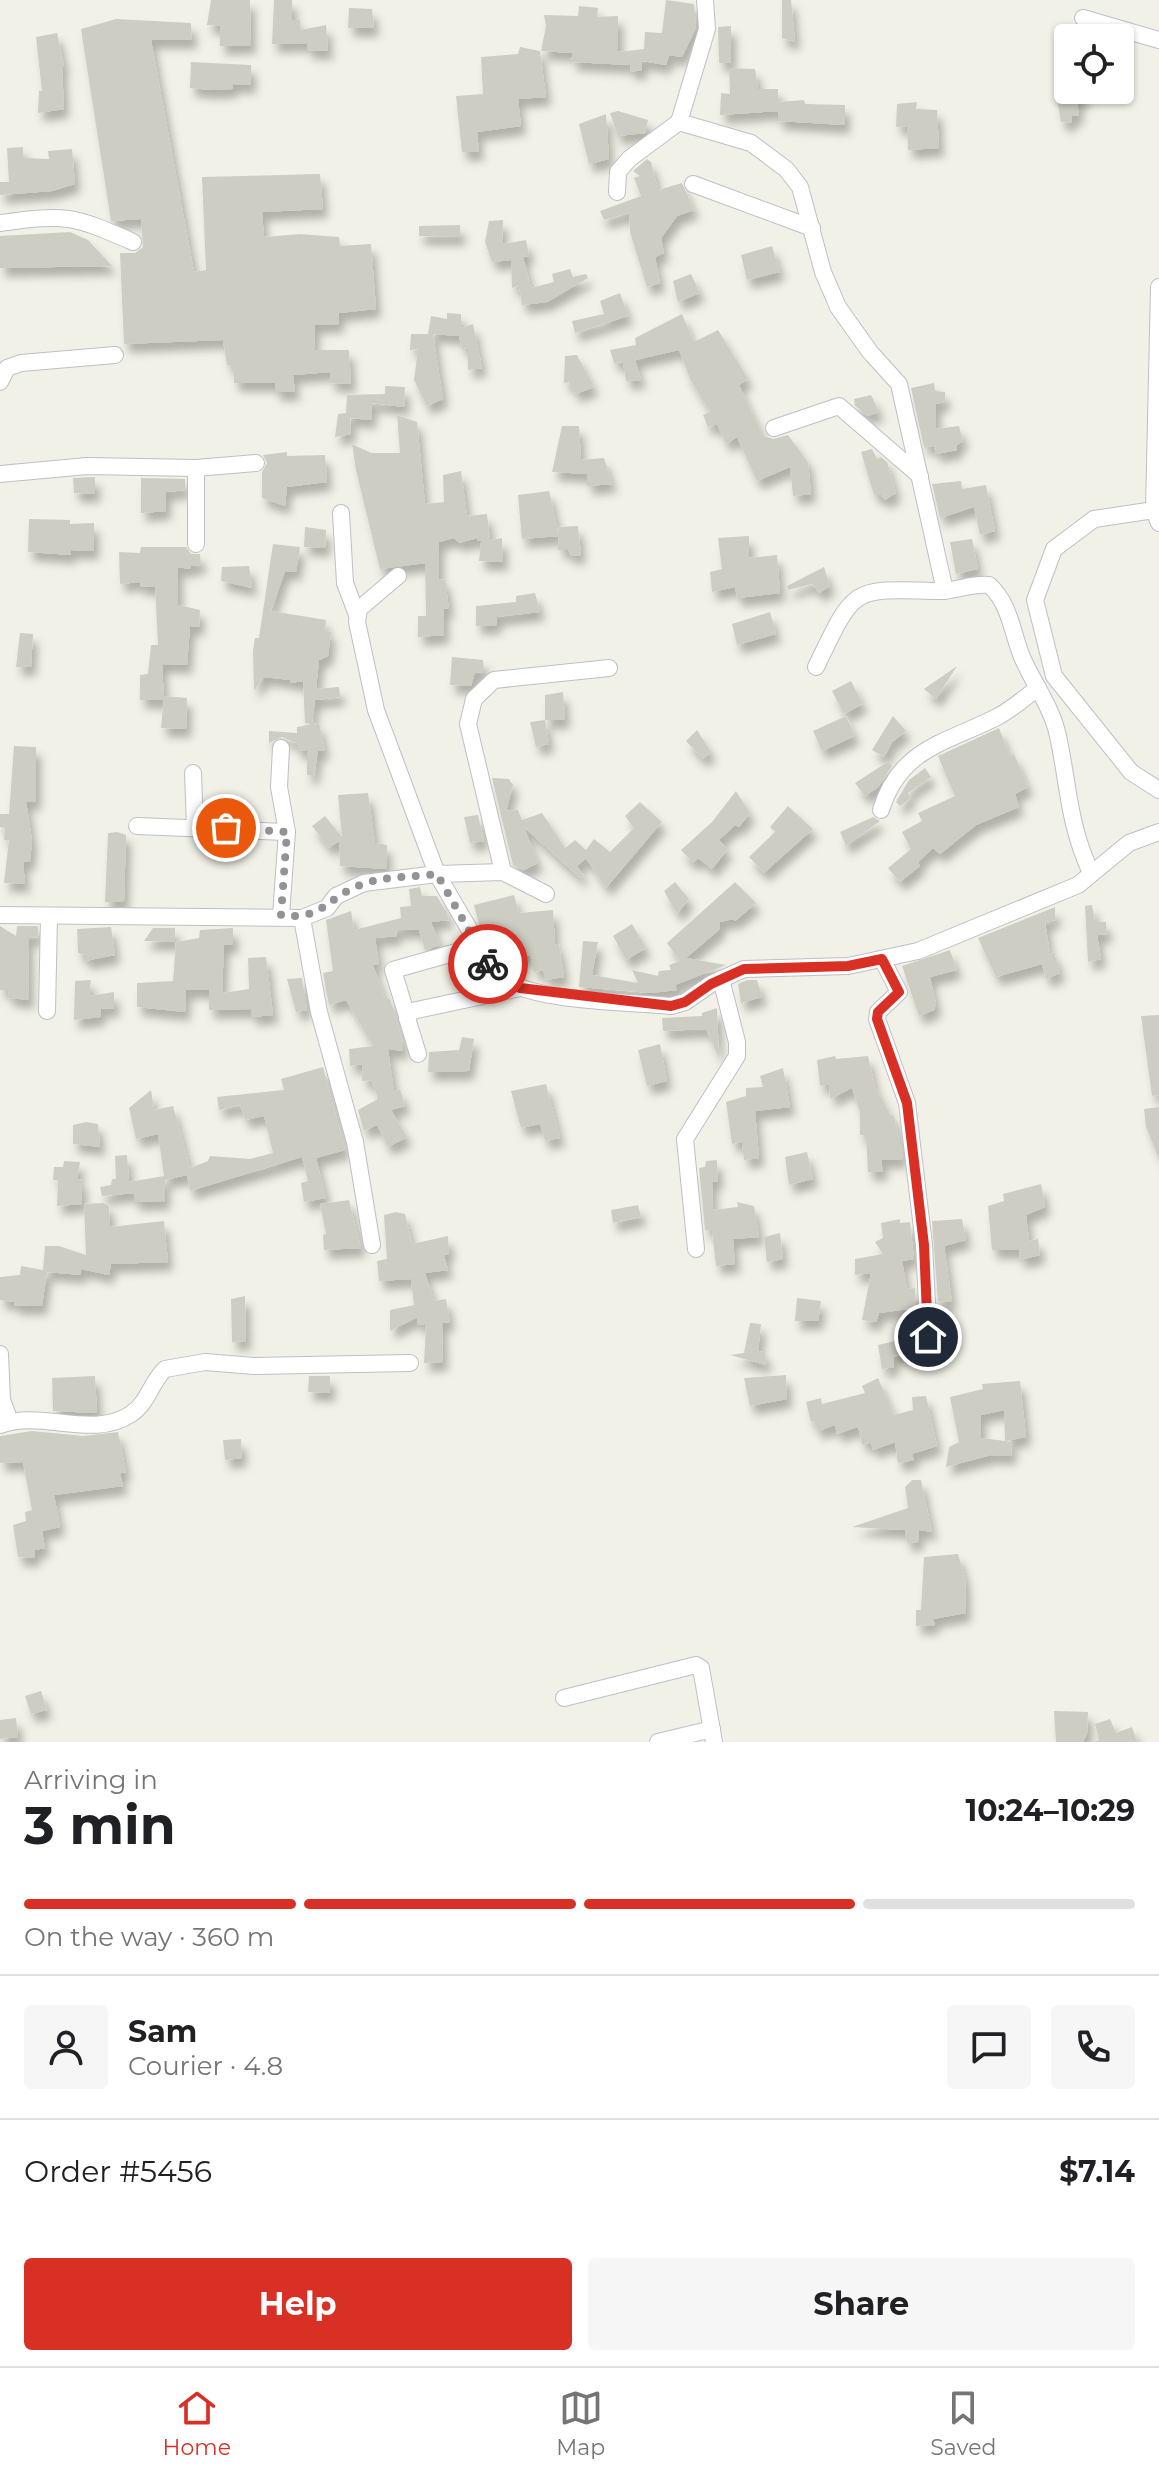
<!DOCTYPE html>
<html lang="en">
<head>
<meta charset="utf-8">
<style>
  :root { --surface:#fff; --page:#f6f6f6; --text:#202124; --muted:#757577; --line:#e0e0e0; --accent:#d93025 }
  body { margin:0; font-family:Montserrat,sans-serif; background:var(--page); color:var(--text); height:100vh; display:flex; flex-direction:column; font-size:30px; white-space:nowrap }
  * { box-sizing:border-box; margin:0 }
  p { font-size:26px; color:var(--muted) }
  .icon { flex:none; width:44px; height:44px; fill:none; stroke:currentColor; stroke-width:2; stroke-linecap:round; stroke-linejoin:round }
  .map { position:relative; height:1742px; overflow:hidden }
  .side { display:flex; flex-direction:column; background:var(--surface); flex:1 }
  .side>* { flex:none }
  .controls { position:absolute; left:1054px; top:24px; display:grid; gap:16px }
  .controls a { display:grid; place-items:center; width:80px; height:80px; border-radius:8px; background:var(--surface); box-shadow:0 2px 6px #0004; font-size:40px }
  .pin { position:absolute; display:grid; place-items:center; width:68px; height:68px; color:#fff; margin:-34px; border:4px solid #fff; border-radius:50%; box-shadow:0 2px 8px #0007 }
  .courier { position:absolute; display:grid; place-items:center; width:80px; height:80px; margin:-40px; border:6px solid #d93025; border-radius:50%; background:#fff; color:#222; box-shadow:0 2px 10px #0007 }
  .summary em { font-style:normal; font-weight:700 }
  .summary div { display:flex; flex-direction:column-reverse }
  .summary { display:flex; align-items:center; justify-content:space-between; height:136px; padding:0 24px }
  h1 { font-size:52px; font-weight:700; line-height:60px }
  .bar { display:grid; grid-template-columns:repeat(4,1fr); gap:12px 8px; align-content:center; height:96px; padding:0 24px }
  .bar i { height:10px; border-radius:6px; background:var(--line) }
  .bar .active { background:var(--accent) }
  .bar p { grid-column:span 4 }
  .line { display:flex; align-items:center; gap:20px; padding:0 24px; border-top:2px solid var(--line) }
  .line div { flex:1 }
  .round { display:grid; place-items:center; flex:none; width:84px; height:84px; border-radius:8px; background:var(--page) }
  .primary-button { display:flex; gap:16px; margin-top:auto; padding:16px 24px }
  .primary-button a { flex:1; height:92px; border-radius:8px; background:var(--accent); color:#fff; font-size:32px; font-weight:700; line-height:92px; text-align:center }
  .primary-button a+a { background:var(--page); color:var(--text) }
  .tabs { display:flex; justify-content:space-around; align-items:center; height:112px; border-top:2px solid var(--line); background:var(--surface); font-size:22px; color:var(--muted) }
  .tabs a { display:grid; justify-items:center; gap:4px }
  .tabs .active { color:var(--accent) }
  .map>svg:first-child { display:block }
  .building { fill:#cdcdc3; fill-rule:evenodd; filter:url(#shadow) }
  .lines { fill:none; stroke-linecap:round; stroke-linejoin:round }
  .minor-casing { stroke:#bebfc6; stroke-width:18 }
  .minor { stroke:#fff; stroke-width:16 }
  .done { stroke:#919394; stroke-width:8; stroke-dasharray:0 14.4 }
  .route { stroke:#d93025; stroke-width:10 }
</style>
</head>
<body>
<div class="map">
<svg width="1159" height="1742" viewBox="0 0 1159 1742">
  <defs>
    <filter id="shadow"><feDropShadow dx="5" dy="9" stdDeviation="4" flood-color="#0004"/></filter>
  </defs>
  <rect width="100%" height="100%" fill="#f1f1e7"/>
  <g class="building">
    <polygon points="211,0 250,0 251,45 220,46 220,26 207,25"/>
    <polygon points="274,0 292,0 292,20 300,20 300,30 326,25 328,51 307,50 308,43 272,44"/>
    <polygon points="666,0 694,4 696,28 682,57 669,55 666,65 642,61 642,70 631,72 630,65 571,62 573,53 541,51 546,26 544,15 578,16 579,6 598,8 597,17 618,16 618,52 644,49 645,32 662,33"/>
    <polygon points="782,0 791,0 795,42 782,38"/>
    <polygon points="349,8 372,9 374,28 348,28"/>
    <polygon points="116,19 191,23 192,40 151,40 194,272 206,270 202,177 320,174 323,209 262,212 264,237 300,234 339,237 340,246 371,244 376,309 339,313 339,324 315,325 314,350 349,350 351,384 330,383 331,372 293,375 295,392 275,392 275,383 234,383 233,365 227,365 223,340 124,344 120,253 135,253 143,247 141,219 111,221 81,29"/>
    <polygon points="731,26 731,63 719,63 718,27"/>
    <polygon points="57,33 64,66 62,67 64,109 38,113 39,91 42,91 36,37"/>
    <polygon points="520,47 540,51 546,97 518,99 521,126 477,132 479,152 462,152 456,96 483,94 481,57 518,54"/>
    <polygon points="191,62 251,65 251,85 233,84 232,89 212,90 190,88"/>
    <polygon points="729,68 755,69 758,89 778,89 778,111 720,115 721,93 730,94"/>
    <polygon points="1068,86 1068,90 1081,90 1085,100 1077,102 1079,115 1072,116 1071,123 1061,122 1055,88"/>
    <polygon points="804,100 805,104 845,105 845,125 778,121 778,102"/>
    <polygon points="917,102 916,109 937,110 939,148 908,150 907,126 896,127 897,104"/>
    <polygon points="618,111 648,120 645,133 618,136 610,113"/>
    <polygon points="606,114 609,159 589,164 579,124"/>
    <polygon points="23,147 23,158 49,159 48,151 72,149 75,184 52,191 0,195 0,182 9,182 7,148"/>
    <polygon points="647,159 651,162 658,190 682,183 694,210 677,216 661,238 664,253 655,257 660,283 647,287 630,232 629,213 604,220 600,211 641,196 634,178 640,176 633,171"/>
    <polygon points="503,220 502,244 526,240 529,256 523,257 531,288 554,282 552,274 570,269 573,277 586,274 588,278 547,302 522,305 519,286 512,288 511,260 492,262 485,242 489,221"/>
    <polygon points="460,225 460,237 419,236 419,226"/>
    <polygon points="70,232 88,240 112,266 0,268 0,236"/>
    <polygon points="772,246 780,272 747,280 741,255"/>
    <polygon points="691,274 700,293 678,302 673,281"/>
    <polygon points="620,293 628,316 575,333 572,321 604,314 600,301"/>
    <polygon points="447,313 461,314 461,328 473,324 482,368 468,370 468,348 462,349 459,336 433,334 443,399 427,406 414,380 418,349 410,350 411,334 428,334 431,316 447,319"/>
    <polygon points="682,314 694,342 718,330 748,379 739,385 763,436 773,439 788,435 808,462 811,494 793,496 790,467 757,481 737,437 726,444 717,424 708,427 703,415 710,412 690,379 679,350 635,360 641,380 626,381 623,362 614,363 610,350 636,345 635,338"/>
    <polygon points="577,355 594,387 576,394 569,382 564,383 565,356"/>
    <polygon points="934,383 935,391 945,392 945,402 936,404 936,429 959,426 963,441 957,445 957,450 936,454 934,446 924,447 911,388"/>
    <polygon points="385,386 405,387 404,407 372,403 371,420 350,418 351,434 335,437 338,414 346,413 347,395 385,394"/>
    <polygon points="871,395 879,412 868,416 855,406 854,399"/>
    <polygon points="397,415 417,422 425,504 444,502 443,475 461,471 467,516 487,514 490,540 477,541 477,538 459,543 454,538 439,542 439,579 445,580 449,609 444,609 444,635 418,637 418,616 426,616 425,563 380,569 356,470 352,444 371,453 400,453"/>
    <polygon points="562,426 579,426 581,460 604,458 612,484 587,486 587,474 552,472"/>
    <polygon points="872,449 877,459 881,457 887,462 896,493 885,500 881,495 874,495 861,452"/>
    <polygon points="287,452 287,456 325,455 327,482 287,487 285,506 262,498 262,472 267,463 263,455"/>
    <polygon points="95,477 95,494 74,493 73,478"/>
    <polygon points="141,478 185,479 185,490 166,492 166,511 141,513"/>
    <polygon points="961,481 962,489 986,485 995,531 980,535 974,507 940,518 932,484"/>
    <polygon points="549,491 559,536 522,539 518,495"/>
    <polygon points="29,519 70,520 70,524 94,523 94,551 71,550 71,555 28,552"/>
    <polygon points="578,526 581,555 571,556 568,550 558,550 559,527"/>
    <polygon points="305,527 326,530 325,548 304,547"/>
    <polygon points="749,536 749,558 777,555 780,593 737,598 735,587 712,592 710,572 722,569 718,538"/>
    <polygon points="502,538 503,562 479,561 481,542"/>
    <polygon points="972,539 978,569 956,574 950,542"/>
    <polygon points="273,544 300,547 296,572 285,571 271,611 326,620 325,631 331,632 328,656 319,660 316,689 339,687 340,697 315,700 312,723 305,723 303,681 290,683 290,680 264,677 254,691 253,651 255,638 259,638"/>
    <polygon points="141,547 186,547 191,554 200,554 201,566 191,565 190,569 178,567 178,605 200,610 199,627 190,626 187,665 162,664 164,700 140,700 140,675 148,674 151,645 158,645 155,586 140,587 140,582 120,584 119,552 140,553"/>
    <polygon points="249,566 252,588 221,581 222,567"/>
    <polygon points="824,567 830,586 819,593 812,584 788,590 787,586"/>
    <polygon points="535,593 540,612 496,617 497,625 476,626 476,606 516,602 516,596"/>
    <polygon points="770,612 776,634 737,645 732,624"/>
    <polygon points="20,633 33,634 31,667 16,667"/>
    <polygon points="452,657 483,660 484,673 475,672 471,686 450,685"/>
    <polygon points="957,666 936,699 924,689"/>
    <polygon points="851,681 863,704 844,714 832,691"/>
    <polygon points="563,692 565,720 545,720 545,695"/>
    <polygon points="164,696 187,698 186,729 161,728"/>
    <polygon points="846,716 855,736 822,751 813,731"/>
    <polygon points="893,716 906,731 892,742 884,757 872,750"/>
    <polygon points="545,720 549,744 536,747 530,722"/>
    <polygon points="319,723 325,751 318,751 314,776 307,775 307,750 297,751 297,743 282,737 269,743 269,731 297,733 297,727"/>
    <polygon points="999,728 1010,756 1014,754 1028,787 1015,794 1019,807 976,825 940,854 933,848 918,862 920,866 900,882 888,868 911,849 902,832 922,821 918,813 955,796 938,756"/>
    <polygon points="697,730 711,752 703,759 686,741"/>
    <polygon points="14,746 36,747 36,802 26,801 32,841 30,862 23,861 25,884 4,883 9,840 4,840 5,828 0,827 0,814 9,814"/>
    <polygon points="889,761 892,766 878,787 865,796 855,783"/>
    <polygon points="925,768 931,777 908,793 911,798 900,806 896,802 909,780"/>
    <polygon points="492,778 509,779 513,785 506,811 518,810 522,820 542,813 565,848 575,840 586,850 594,839 610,852 634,828 625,816 640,802 662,822 606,888 586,858 577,866 584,876 580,878 524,827 538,863 524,870 513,865"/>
    <polygon points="736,791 750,813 739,827 735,825 719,840 728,849 712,869 698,858 693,863 681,850 712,822"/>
    <polygon points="368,793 375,843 387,845 386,869 340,866 339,841 329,848 312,826 325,816 342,837 338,795"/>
    <polygon points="788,806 813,829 764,873 749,857 775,832 770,827"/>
    <polygon points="478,815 484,841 470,843 464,817"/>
    <polygon points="873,817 880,821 846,846 840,832"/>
    <polygon points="117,832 126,835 124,902 105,902 108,833"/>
    <polygon points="675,882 689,899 677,914 664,891"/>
    <polygon points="735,882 756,903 735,921 733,919 720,922 720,929 686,958 726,965 675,985 677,990 651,993 579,987 583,941 598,942 592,975 638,983 632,970 658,976 659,971 671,970 669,965 680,961 667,943"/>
    <polygon points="420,887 422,896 437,896 447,914 449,920 431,922 440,945 425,950 419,930 396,930 397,936 375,938 379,964 373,965 385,999 390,999 403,1043 403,1051 388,1049 394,1092 400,1089 405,1106 391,1110 407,1137 388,1147 377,1125 364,1131 358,1110 378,1099 371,1080 362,1081 363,1064 350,1066 349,1049 373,1046 346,1000 329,1005 323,973 333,971 326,920 351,911 354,930 401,918 400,907 411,906 409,889"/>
    <polygon points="514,895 519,913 553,910 555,945 559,944 564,977 546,980 543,970 534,972 530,955 501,962 491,945 487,924 479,925 474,905"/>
    <polygon points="1092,905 1095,922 1106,922 1107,934 1097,935 1101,959 1088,962 1085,906"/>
    <polygon points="1055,907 1055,920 1045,922 1050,954 1054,952 1060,973 1046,979 1042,964 996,977 978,938"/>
    <polygon points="632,924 646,948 626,960 613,936"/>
    <polygon points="0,926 16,936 17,926 38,926 38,937 28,938 29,1000 8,998 9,990 0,990"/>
    <polygon points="111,927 115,955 85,961 85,955 78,953 77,929"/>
    <polygon points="153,928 175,928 175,942 144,941"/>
    <polygon points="233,928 233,945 224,945 222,993 249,989 248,958 266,957 273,1015 251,1017 252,1009 209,1010 209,990 186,990 185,1012 137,1007 137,983 173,981 176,942 199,938 200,930"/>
    <polygon points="950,950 957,970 930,977 936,1004 934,1010 919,1016 902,966"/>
    <polygon points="480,970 488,984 462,989 458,980"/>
    <polygon points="302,978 307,1010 296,1012 287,979"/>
    <polygon points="91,980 89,996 114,992 114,1009 101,1008 100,1017 74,1020 75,981"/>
    <polygon points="747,980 757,980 762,997 741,1003 738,984"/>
    <polygon points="717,1008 719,1058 706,1029 663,1031 662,1018 702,1016 702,1013"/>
    <polygon points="1159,1015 1159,1095 1152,1096 1141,1016"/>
    <polygon points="462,1037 474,1039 469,1071 428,1072 429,1052 459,1050"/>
    <polygon points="660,1044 667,1081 647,1086 638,1050"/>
    <polygon points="835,1056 836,1059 868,1056 875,1087 891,1116 894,1116 903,1159 881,1160 883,1172 868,1172 866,1135 860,1135 860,1112 852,1088 830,1099 829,1084 820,1086 817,1060"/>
    <polygon points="323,1067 345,1150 316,1158 326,1198 304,1202 301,1183 308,1181 302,1157 190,1191 187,1175 165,1180 165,1201 134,1202 134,1193 102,1196 100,1187 111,1185 112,1179 116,1179 115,1156 127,1155 129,1182 164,1176 158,1134 136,1139 129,1108 151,1090 154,1110 173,1106 190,1168 208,1161 210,1156 250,1159 273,1153 264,1116 245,1120 240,1105 219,1110 217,1097 284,1090 281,1079"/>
    <polygon points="783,1068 790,1107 755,1111 759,1158 744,1160 742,1142 732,1144 726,1102 746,1096 746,1088 763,1087 760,1076"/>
    <polygon points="546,1084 560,1138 545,1141 540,1124 521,1128 511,1091"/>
    <polygon points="1159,1107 1159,1159 1146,1127 1144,1109"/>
    <polygon points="86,1122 98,1124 100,1147 73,1144 73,1125"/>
    <polygon points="807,1152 813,1179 789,1185 785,1157"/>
    <polygon points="717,1160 718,1181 712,1182 713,1210 738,1207 737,1202 754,1206 759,1237 733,1239 735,1264 716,1266 712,1230 705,1230 699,1168 705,1167 706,1161"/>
    <polygon points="64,1161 80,1162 77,1179 82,1180 82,1204 57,1206 58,1180 53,1180 54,1167 63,1167"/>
    <polygon points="1041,1184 1045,1207 1026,1215 1029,1241 1038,1239 1040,1255 1020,1260 1019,1250 992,1250 988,1206 1004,1201 1003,1194"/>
    <polygon points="349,1200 361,1248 324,1250 323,1235 326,1234 320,1204"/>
    <polygon points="104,1203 109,1206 110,1227 164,1221 168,1262 111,1264 109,1275 81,1269 81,1275 47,1272 42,1306 14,1306 15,1302 0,1300 0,1277 20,1275 21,1266 43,1270 45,1246 59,1246 86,1255 84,1204"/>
    <polygon points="638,1205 641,1217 613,1223 611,1210"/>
    <polygon points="396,1212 405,1214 412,1244 448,1236 449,1254 444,1255 448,1270 425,1273 434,1301 446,1299 450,1323 442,1323 443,1362 424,1363 426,1324 417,1325 417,1317 390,1331 390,1310 414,1305 411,1279 379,1281 377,1261 387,1259 384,1215"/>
    <polygon points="900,1219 900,1223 910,1222 914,1259 902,1261 907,1289 915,1288 916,1308 879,1313 876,1322 862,1320 871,1273 855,1275 855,1259 883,1254 875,1242 883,1238 881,1223"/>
    <polygon points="962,1219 966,1240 944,1246 952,1302 938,1301 932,1221"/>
    <polygon points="780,1233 783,1259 767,1262 764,1237"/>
    <polygon points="245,1296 246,1341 232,1342 231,1299"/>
    <polygon points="797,1298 821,1301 818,1321 795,1321"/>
    <polygon points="750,1323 761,1324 758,1352 765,1351 766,1365 730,1355 744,1353"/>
    <polygon points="900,1340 903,1354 894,1357 894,1367 882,1369 878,1345"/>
    <polygon points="786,1375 787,1399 750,1406 744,1378"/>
    <polygon points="95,1376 97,1413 53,1411 52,1378"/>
    <polygon points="309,1376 330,1376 330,1393 308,1392"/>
    <polygon points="878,1378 894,1415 913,1410 912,1397 926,1396 937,1446 912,1454 914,1460 898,1463 895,1442 873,1450 871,1443 862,1444 858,1427 837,1434 835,1425 818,1431 814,1421 811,1422 806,1402 821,1398 822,1404 865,1393 862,1386"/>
    <path d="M1020,1381L1026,1437L1005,1441L1012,1442L1011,1456L991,1455L946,1467L949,1447L959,1442L950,1397L983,1389L982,1384ZM1004,1410L1005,1441L981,1438V1415Z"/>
    <polygon points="32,1431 83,1436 118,1432 126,1472 120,1473 123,1486 54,1495 60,1527 42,1531 45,1548 35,1550 35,1558 18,1557 13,1525 26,1521 25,1512 32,1510 23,1462 0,1463 0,1436"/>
    <polygon points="241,1439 242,1458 225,1460 223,1440"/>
    <polygon points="912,1480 921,1480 932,1532 919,1530 918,1542 907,1543 905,1530 852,1527 908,1508 905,1487"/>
    <polygon points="958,1554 965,1578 966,1613 933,1619 935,1625 916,1626 916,1610 921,1610 924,1557"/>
    <polygon points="41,1691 47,1710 31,1714 25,1696"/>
    <polygon points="1054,1711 1088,1712 1087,1734 1083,1742 1056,1742"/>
    <polygon points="16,1718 18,1737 0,1739 0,1720"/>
    <polygon points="1110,1719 1116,1733 1132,1727 1137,1742 1095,1742 1099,1740 1095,1724"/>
  </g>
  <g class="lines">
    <defs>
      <g id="minor">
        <polyline points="705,0 707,29 679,122 751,143 786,169 800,187 823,272 838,307 870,352 899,384 945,591"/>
        <polyline points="1083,18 1159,40"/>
        <polyline points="693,184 812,228"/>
        <polyline points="617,192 618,172 629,159 679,122"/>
        <path d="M0,223C66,214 72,215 133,242"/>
        <polyline points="1159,287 1154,510 1159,523"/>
        <polyline points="0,382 7,368 21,363 115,355"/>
        <polyline points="774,428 839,406 920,476"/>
        <polyline points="196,468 196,544"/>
        <polyline points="0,474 87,466 196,468 256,463"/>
        <polyline points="1154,510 1094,519 1054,549 1035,600 1054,676 1131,772 1159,790"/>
        <polyline points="341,513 345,583 357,615"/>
        <polyline points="398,576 359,609 357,622 376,710 437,874 503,872 546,894"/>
        <path d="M816,667C856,584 851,589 940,591C957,591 972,583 989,585C1010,603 1012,633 1022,657C1033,683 1052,707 1058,736C1069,787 1068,823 1091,873"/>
        <polyline points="193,773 195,827"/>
        <path d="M881,810C900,748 946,743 997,717C1011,710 1024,698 1038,688"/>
        <polyline points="137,826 287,832"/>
        <polyline points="503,872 468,724 474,699 494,680 609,668"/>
        <path d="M0,915L302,918L327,908L336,896L364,883L437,874L497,977C540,1003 620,1001 671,1006L685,1002L711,984L744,969L848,966L918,951L1078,885L1129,843L1159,832"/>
        <polyline points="281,915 287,832 279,787 281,748"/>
        <polyline points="302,918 319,1012 355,1142 372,1245"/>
        <polyline points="882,959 899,992 878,1012 877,1019 907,1103 924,1245 930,1361"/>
        <polyline points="47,1011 49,916"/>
        <polyline points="407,1016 393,970 478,946"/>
        <polyline points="418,1054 407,1018 412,1011 520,988"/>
        <polyline points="696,1249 685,1139 737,1056 737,1042 721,979"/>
        <polyline points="0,1354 2,1400 10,1421"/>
        <path d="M0,1425C41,1409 92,1440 131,1414C148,1403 151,1382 165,1369L205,1362L254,1366L410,1363"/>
        <polyline points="564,1698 696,1665 701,1668 714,1742"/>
        <polyline points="658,1742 712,1729"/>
      </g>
    </defs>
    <use href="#minor" class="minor-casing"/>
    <use href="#minor" class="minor"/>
  </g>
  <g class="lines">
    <path class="done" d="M226,828L287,832L281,915C322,921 326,898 360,885C383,876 413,877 437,874L488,964"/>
    <polyline class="route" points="488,964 497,977 520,988 671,1006 685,1002 711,984 744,969 848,966 882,959 899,992 878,1012 877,1019 907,1103 924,1245 928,1337"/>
  </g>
</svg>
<div class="controls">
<a><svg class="icon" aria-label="locate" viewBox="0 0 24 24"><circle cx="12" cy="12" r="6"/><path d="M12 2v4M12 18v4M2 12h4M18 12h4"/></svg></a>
</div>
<div class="pin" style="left:226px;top:828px;background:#ea580c"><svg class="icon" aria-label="bag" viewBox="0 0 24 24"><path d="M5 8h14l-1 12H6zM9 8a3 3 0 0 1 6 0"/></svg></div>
<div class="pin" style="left:928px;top:1337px;background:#1f2937"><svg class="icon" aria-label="home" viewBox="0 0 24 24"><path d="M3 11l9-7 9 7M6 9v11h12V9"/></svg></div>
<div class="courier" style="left:488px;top:964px"><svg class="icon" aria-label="bike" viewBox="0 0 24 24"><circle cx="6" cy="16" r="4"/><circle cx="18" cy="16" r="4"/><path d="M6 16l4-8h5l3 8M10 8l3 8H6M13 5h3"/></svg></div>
</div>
<section class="side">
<div class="summary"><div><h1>3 min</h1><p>Arriving in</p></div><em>10:24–10:29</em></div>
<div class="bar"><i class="active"></i><i class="active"></i><i class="active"></i><i></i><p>On the way · 360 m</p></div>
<div class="line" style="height:144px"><a class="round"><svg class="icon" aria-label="person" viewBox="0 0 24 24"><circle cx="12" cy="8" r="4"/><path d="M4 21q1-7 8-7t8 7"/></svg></a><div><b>Sam</b><p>Courier · 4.8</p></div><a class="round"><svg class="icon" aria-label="chat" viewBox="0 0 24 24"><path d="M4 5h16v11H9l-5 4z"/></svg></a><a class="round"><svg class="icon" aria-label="phone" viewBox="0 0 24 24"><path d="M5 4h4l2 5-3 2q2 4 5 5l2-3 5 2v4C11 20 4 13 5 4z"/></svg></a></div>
<div class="line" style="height:104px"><div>Order #5456</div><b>$7.14</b></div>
<div class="primary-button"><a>Help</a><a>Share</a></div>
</section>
<nav class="tabs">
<a class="active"><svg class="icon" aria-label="home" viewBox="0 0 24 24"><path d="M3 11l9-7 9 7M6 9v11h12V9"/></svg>Home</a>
<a><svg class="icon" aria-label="map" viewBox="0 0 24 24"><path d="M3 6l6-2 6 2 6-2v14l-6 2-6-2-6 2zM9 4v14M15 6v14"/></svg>Map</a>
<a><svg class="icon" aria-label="saved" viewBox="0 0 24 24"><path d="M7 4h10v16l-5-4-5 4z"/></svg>Saved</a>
</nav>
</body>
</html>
